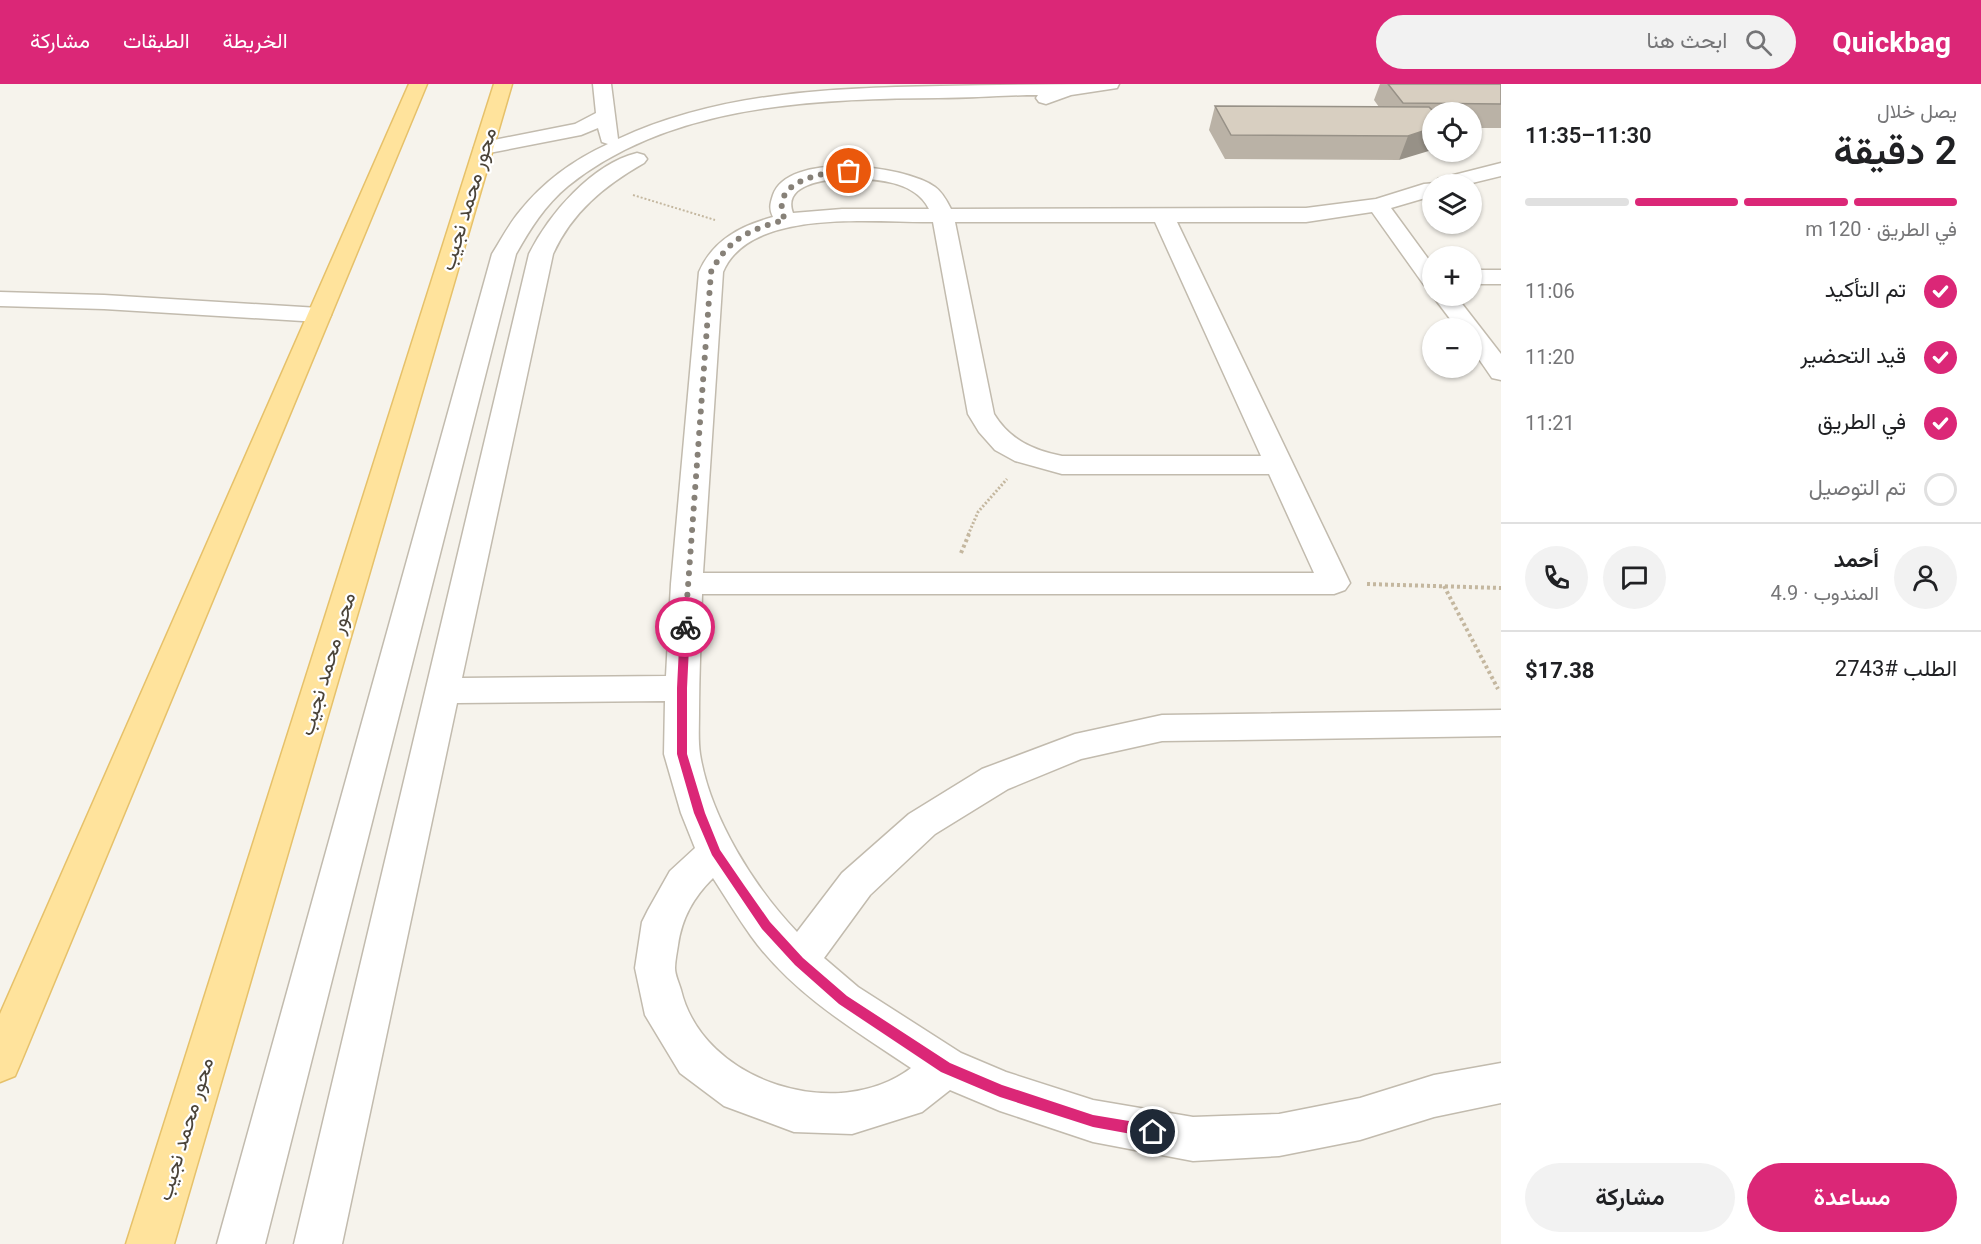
<!DOCTYPE html>
<html lang="ar">
<head>
<meta charset="utf-8">
<style>
  :root { --surface:#fff; --page:#f2f2f2; --text:#202124; --muted:#757577; --line:#e0e0e0; --accent:#db2777 }
  body { margin:0; font-family:Roboto,Vazirmatn,sans-serif; background:var(--page); color:var(--text); direction:rtl; height:100vh; display:flex; flex-direction:column; font-size:22px; white-space:nowrap }
  * { box-sizing:border-box; margin:0 }
  p { font-size:20px; color:var(--muted) }
  .icon { flex:none; width:33px; height:33px; fill:none; stroke:currentColor; stroke-width:2; stroke-linecap:round; stroke-linejoin:round }
  .map { position:relative; flex:1; overflow:hidden; direction:ltr }
  .panel { display:flex; flex-direction:column; background:var(--surface); width:480px }
  .panel>* { flex:none }
  .fabs { position:absolute; left:1422px; top:18px; display:grid; gap:12px }
  .fabs a { display:grid; place-items:center; width:60px; height:60px; border-radius:50%; background:var(--surface); box-shadow:0 2px 4px #0004; font-size:30px }
  .pin { position:absolute; display:grid; place-items:center; width:51px; height:51px; color:#fff; margin:-26px; border:3px solid #fff; border-radius:50%; box-shadow:0 2px 6px #0007 }
  .courier { position:absolute; display:grid; place-items:center; width:60px; height:60px; margin:-30px; border:4px solid #db2777; border-radius:50%; background:#fff; color:#222; box-shadow:0 2px 8px #0007 }
  .headline em { font-style:normal; font-weight:600 }
  .headline div { display:flex; flex-direction:column-reverse }
  .headline { display:flex; align-items:center; justify-content:space-between; height:102px; padding:0 24px }
  h1 { font-size:39px; font-weight:600; line-height:45px }
  .bar { display:grid; grid-template-columns:repeat(4,1fr); gap:9px 6px; align-content:center; height:72px; padding:0 24px }
  .bar i { height:8px; border-radius:4px; background:var(--line) }
  .bar .current { background:var(--accent) }
  .bar p { grid-column:span 4 }
  .line { display:flex; align-items:center; gap:15px; padding:0 24px; border-top:2px solid var(--line) }
  .line div { flex:1 }
  .round { display:grid; place-items:center; flex:none; width:63px; height:63px; border-radius:32px; background:var(--page) }
  ol { padding:0 24px; list-style:none }
  li { display:flex; align-items:center; gap:18px; height:66px }
  li p { margin-inline-start:auto }
  li .icon { padding:6px; border-radius:50%; background:var(--accent); color:#fff; stroke-width:4 }
  li:last-child { color:var(--muted) }
  li i { width:33px; height:33px; border:3px solid var(--line); border-radius:50% }
  .primary-button { display:flex; gap:12px; margin-top:auto; padding:12px 24px }
  .primary-button a { flex:1; height:69px; border-radius:36px; background:var(--accent); color:#fff; font-size:24px; font-weight:600; line-height:69px; text-align:center }
  .primary-button a+a { background:var(--page); color:var(--text) }
  header { display:flex; align-items:center; gap:36px; box-sizing:border-box; height:84px; padding:0 30px; background:var(--accent); color:#fff }
  header strong { font-size:28px }
  nav { display:flex; gap:33px; margin-inline-start:auto; font-size:21px }
  .search { width:420px; height:54px; background:var(--page); display:flex; align-items:center; gap:15px; box-sizing:border-box; padding:0 21px; border-radius:33px; color:var(--muted); font-size:22px }
  main { display:flex; flex:1; min-height:0 }
  .map>svg:first-child { display:block }
  .lines { fill:none; stroke-linecap:round; stroke-linejoin:round }
  .minor-casing { stroke:#c2bbae; stroke-width:3 }
  .major-casing { stroke:#e6c16a; stroke-width:3 }
  .path-far2 { stroke:#c4b79f; stroke-width:2; stroke-dasharray:2 2; stroke-linecap:butt }
  .path-far1 { stroke:#c4b79f; stroke-width:3; stroke-dasharray:2 2; stroke-linecap:butt }
  .path { stroke:#c4b79f; stroke-width:4; stroke-dasharray:3 3; stroke-linecap:butt }
  .minor { fill:#fff; fill-rule:evenodd }
  .major { fill:#ffe39c; fill-rule:evenodd }
  .wall { fill:#bab2a6 }
  .shaded-wall { fill:#979187 }
  .building { fill:#d8cfc1; stroke:#979187; stroke-width:1.5 }
  .route { fill:#db2777 }
  .done { stroke:#878178; stroke-width:6; stroke-dasharray:0 10.8 }
  .labels { text-anchor:middle; stroke-width:4.5; stroke-linejoin:round; paint-order:stroke }
  .street-label { font-size:21px; fill:#4b4439; stroke:#fff }
</style>
</head>
<body>
<header>
<strong>Quickbag</strong>
<div class="search"><svg class="icon" aria-label="search" viewBox="0 0 24 24"><circle cx="10" cy="10" r="6"/><path d="M15 15l6 6"/></svg>ابحث هنا</div>
<nav><a>الخريطة</a><a>الطبقات</a><a>مشاركة</a></nav>
</header>
<main>
<section class="panel">
<div class="headline"><div><h1>2 دقيقة</h1><p>يصل خلال</p></div><em>11:30–11:35</em></div>
<div class="bar"><i class="current"></i><i class="current"></i><i class="current"></i><i></i><p>في الطريق · 120 m</p></div>
<ol>
<li><svg class="icon" aria-label="check" viewBox="0 0 24 24"><path d="M5 12l5 5 9-10"/></svg>تم التأكيد<p>11:06</p></li>
<li><svg class="icon" aria-label="check" viewBox="0 0 24 24"><path d="M5 12l5 5 9-10"/></svg>قيد التحضير<p>11:20</p></li>
<li><svg class="icon" aria-label="check" viewBox="0 0 24 24"><path d="M5 12l5 5 9-10"/></svg>في الطريق<p>11:21</p></li>
<li><i></i>تم التوصيل</li>
</ol>
<div class="line" style="height:108px"><a class="round"><svg class="icon" aria-label="person" viewBox="0 0 24 24"><circle cx="12" cy="8" r="4"/><path d="M4 21q1-7 8-7t8 7"/></svg></a><div><b>أحمد</b><p>المندوب · 4.9</p></div><a class="round"><svg class="icon" aria-label="chat" viewBox="0 0 24 24"><path d="M4 5h16v11H9l-5 4z"/></svg></a><a class="round"><svg class="icon" aria-label="phone" viewBox="0 0 24 24"><path d="M5 4h4l2 5-3 2q2 4 5 5l2-3 5 2v4C11 20 4 13 5 4z"/></svg></a></div>
<div class="line" style="height:78px"><div>الطلب #2743</div><b>$17.38</b></div>
<div class="primary-button"><a>مساعدة</a><a>مشاركة</a></div>
</section>
<div class="map">
<svg width="1501" height="1160" viewBox="0 0 1501 1160">
  <rect width="100%" height="100%" fill="#f6f3ec"/>
  <g class="lines">
    <defs>
      <g id="minor">
        <path d="M593,0H611L618,55C719,8 832,4 941,2C1001,1 1060,0 1119,0L1117,4L1071,11L1046,20L1039,18L1036,14L1038,11C1005,11 972,14 938,14C814,15 670,20 568,102C545,121 530,145 516,170L265,1160H217L492,170C501,156 509,140 520,127C543,98 575,75 608,60L602,58L598,44L581,51L484,70L477,68L474,64L477,60L484,58L575,40L596,29Z"/>
        <path d="M637,69L644,71L647,75L644,79C604,102 572,128 553,170L462,594L666,592L671,500L699,188C713,156 740,142 773,133C769,125 770,120 773,111C788,67 905,81 935,103C942,108 947,117 951,125L1306,124L1376,115L1424,100L1436,99L1438,95L1501,79V92L1468,100H1432V112L1391,124L1432,180V203L1424,201L1372,128L1306,138H1177L1350,499L1345,506L1334,510H702C701,550 699,590 699,629C699,642 698,657 700,670C710,733 754,803 797,848L842,789L909,730L982,685L1075,650L1162,631L1501,626V652L1162,657L1081,675L1008,705L935,750L870,811L824,874L858,903L961,969L1006,988L1093,1016L1193,1033L1279,1030L1360,1014L1434,991L1501,979V1019L1434,1033L1360,1056L1279,1072L1193,1077L1093,1058L1000,1027L950,1006L922,1028L852,1050L794,1048L724,1022L680,989L645,931L635,884L642,838L648,826L670,787L695,764L681,729L664,670L665,617L457,619L342,1160H294L529,170C549,130 592,80 637,69ZM844,94C872,95 914,95 929,125H842L793,129C782,100 825,96 844,94ZM933,138L968,330L979,348L995,366L1015,377L1062,390H1269L1314,489H703L723,188C750,123 875,139 933,138ZM955,138H1155L1261,372H1062C1033,366 1010,356 994,330ZM713,794C726,814 738,834 751,852C792,909 854,946 911,984C837,1040 703,998 681,906C679,899 675,891 675,884C675,877 677,868 678,861C682,834 693,814 713,794Z"/>
        <rect x="1472" y="186" width="29" height="14"/>
        <polygon points="0,208 104,211 319,224 328,226 331,231 328,236 319,238 104,225 0,222"/>
        <polygon points="1432,211 1456,212 1501,270 1501,296 1492,294 1472,265 1472,244 1457,244"/>
      </g>
      <g id="major">
        <polygon points="409,0 427,0 21,978 15,992 0,998 0,930"/>
        <polygon points="494,0 512,0 174,1160 126,1160"/>
      </g>
    </defs>
    <use href="#minor" class="minor-casing"/>
    <use href="#major" class="major-casing"/>
    <polyline class="path-far2" points="633,111 715,136"/>
    <polyline class="path-far1" points="968,451 978,428 1007,395"/>
    <g class="path">
      <polyline points="961,469 969,450"/>
      <polyline points="1367,500 1501,504"/>
      <polyline points="1444,502 1498,605"/>
    </g>
    <use href="#minor" class="minor"/>
    <use href="#major" class="major"/>
  </g>
  <polygon class="wall" points="1380,0 1501,0 1501,44 1472,44 1472,28 1432,28 1399,76 1225,75 1209,46 1215,22 1379,23 1374,16"/>
  <polygon class="shaded-wall" points="1432,44 1432,66 1399,76 1408,52"/>
  <g class="building">
    <polygon points="1388,0 1501,0 1501,20 1403,19"/>
    <polygon points="1215,22 1429,23 1434,28 1432,28 1432,44 1408,52 1231,51"/>
  </g>
  <polygon class="route" points="685,539 690,543 687,604 687,670 705,729 720,766 744,801 770,838 803,874 847,912 950,979 1002,1001 1093,1031 1153,1041 1158,1043 1160,1048 1158,1052 1153,1054 1093,1043 1000,1013 941,988 839,920 795,881 762,845 712,771 694,729 677,670 677,604 680,543"/>
  <g class="lines">
    <path class="done" d="M685,543L711,188C728,155 750,145 785,136C768,98 821,88 849,87"/>
  </g>
  <g class="labels">
    <g class="street-label">
      <text transform="translate(468 115) rotate(-73)" y="7">محور محمد نجيب</text>
      <text transform="translate(327 580) rotate(-73)" y="7">محور محمد نجيب</text>
      <text transform="translate(185 1045) rotate(-73)" y="7">محور محمد نجيب</text>
    </g>
  </g>
</svg>
<div class="fabs">
<a><svg class="icon" aria-label="locate" viewBox="0 0 24 24"><circle cx="12" cy="12" r="6"/><path d="M12 2v4M12 18v4M2 12h4M18 12h4"/></svg></a>
<a><svg class="icon" aria-label="layers" viewBox="0 0 24 24"><path d="M12 4l9 5-9 5-9-5zM3 14l9 5 9-5"/></svg></a>
<a>+</a>
<a>−</a>
</div>
<div class="pin" style="left:849px;top:87px;background:#ea580c"><svg class="icon" aria-label="bag" viewBox="0 0 24 24"><path d="M5 8h14l-1 12H6zM9 8a3 3 0 0 1 6 0"/></svg></div>
<div class="pin" style="left:1153px;top:1048px;background:#1f2937"><svg class="icon" aria-label="home" viewBox="0 0 24 24"><path d="M3 11l9-7 9 7M6 9v11h12V9"/></svg></div>
<div class="courier" style="left:685px;top:543px"><svg class="icon" aria-label="bike" viewBox="0 0 24 24"><circle cx="6" cy="16" r="4"/><circle cx="18" cy="16" r="4"/><path d="M6 16l4-8h5l3 8M10 8l3 8H6M13 5h3"/></svg></div>
</div>
</main>
</body>
</html>
